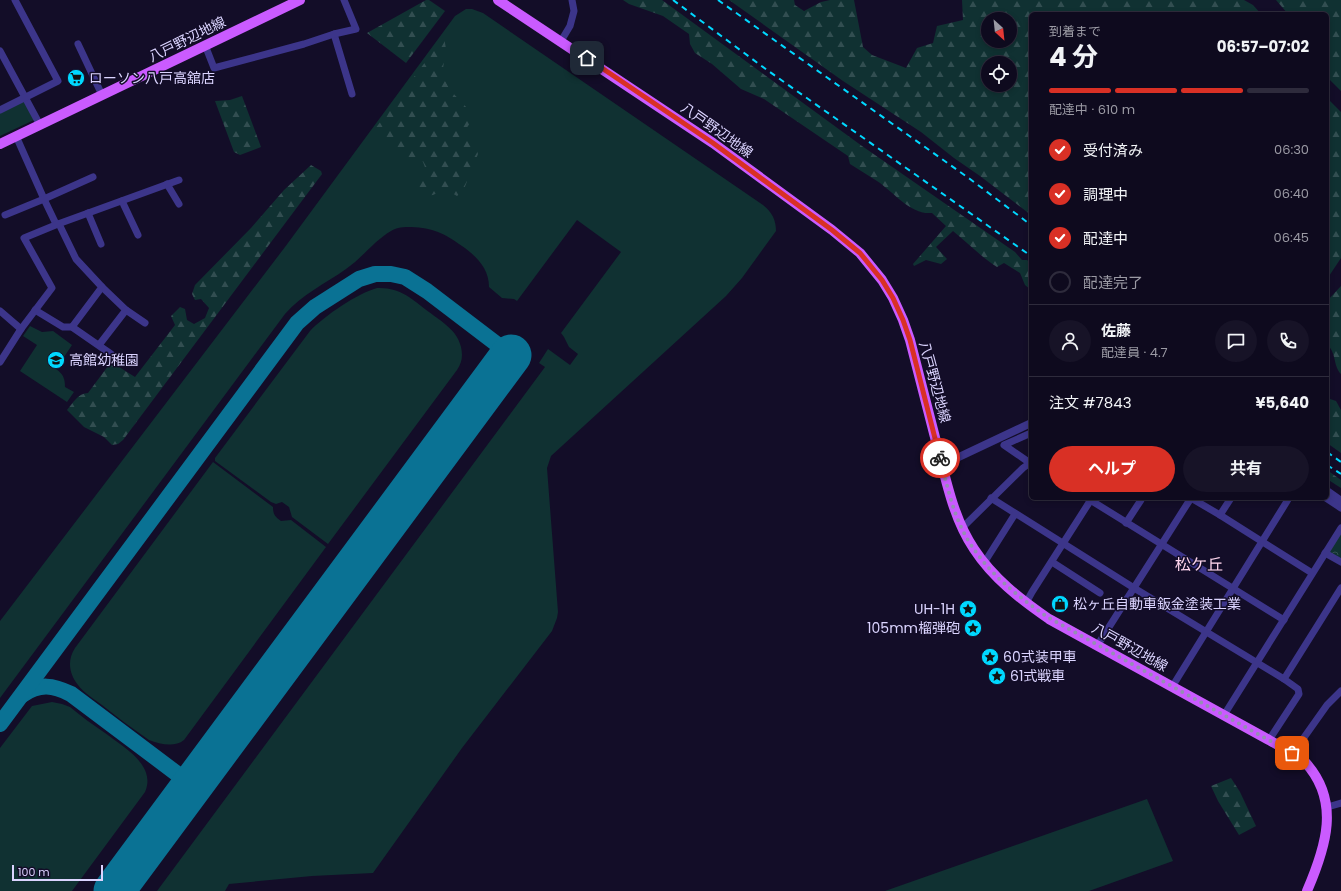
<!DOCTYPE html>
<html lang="ja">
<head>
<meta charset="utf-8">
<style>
  :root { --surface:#0e0a1e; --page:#171327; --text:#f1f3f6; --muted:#9b9aa4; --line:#2e2b3c; --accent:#d93025 }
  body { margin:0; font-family:Poppins,"Noto Sans JP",sans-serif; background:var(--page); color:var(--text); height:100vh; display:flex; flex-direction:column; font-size:15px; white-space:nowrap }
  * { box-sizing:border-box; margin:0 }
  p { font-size:13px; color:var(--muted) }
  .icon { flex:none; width:22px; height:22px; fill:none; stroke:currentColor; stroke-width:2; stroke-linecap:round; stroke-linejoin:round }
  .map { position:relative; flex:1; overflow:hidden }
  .panel { position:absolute; left:1029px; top:12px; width:300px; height:488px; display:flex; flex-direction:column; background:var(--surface); border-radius:6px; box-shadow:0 2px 6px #0003,0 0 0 1px var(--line) }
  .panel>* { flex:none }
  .needle { width:26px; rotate:153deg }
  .controls { position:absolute; left:981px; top:12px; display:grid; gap:8px }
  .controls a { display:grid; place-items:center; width:36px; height:36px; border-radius:50%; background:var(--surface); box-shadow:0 2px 6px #0003,0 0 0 1px var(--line); font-size:20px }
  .scale { position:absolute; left:12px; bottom:10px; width:91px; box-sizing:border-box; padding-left:4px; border:2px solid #dbd4ff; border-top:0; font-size:11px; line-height:14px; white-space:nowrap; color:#dbd4ff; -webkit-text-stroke:3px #130d28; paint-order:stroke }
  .pin { position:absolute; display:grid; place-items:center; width:34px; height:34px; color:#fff; margin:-17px; border-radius:8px; box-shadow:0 2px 6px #0006 }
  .courier { position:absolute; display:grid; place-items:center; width:40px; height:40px; margin:-20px; border:3px solid #d93025; border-radius:50%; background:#fff; color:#222; box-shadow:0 1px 5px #0007 }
  .head em { font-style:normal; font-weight:700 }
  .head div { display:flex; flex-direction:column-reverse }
  .head { display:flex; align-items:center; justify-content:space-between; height:68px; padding:0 20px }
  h1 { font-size:26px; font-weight:700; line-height:30px }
  .bar { display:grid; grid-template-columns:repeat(4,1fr); gap:6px 4px; align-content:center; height:48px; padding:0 20px }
  .bar i { height:5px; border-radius:3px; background:var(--line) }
  .bar .current { background:var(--accent) }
  .bar p { grid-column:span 4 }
  .line { display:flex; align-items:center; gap:10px; padding:0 20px; border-top:1px solid var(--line) }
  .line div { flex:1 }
  .round { display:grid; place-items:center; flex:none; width:42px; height:42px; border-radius:21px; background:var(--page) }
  ol { padding:0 20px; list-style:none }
  li { display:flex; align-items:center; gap:12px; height:44px }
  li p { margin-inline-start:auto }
  li .icon { padding:4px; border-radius:50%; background:var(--accent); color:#fff; stroke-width:4 }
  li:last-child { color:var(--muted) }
  li i { width:22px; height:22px; border:2px solid var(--line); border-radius:50% }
  .button { display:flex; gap:8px; margin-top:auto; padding:8px 20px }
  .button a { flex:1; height:46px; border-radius:24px; background:var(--accent); color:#fff; font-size:16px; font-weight:700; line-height:46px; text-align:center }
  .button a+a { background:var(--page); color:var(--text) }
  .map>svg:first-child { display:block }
  .green { fill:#103132 }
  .forest { fill:url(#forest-firs); fill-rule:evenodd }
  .park { fill:url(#park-crowns) }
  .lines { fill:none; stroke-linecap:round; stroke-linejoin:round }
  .taxiway { stroke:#0a7294; stroke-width:16 }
  .runway { stroke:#0a7294; stroke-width:41 }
  .minor { stroke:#3c358a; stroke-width:7 }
  .tertiary { stroke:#3c358a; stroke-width:8 }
  .primary { stroke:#ca5bff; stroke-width:10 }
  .rail { stroke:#00d8ff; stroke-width:2; stroke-dasharray:6 5; stroke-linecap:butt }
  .done { stroke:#958eb4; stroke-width:4; stroke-dasharray:0 7.2 }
  .route { stroke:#d93025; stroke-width:5 }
  .labels { text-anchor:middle; stroke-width:3; stroke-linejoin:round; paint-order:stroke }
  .street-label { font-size:14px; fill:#dbd4ff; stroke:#130d28 }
  .poi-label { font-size:14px; fill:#dbd4ff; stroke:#130d28; text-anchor:start }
  .quarter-label { font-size:16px; fill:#ffd6ee; stroke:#130d28 }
</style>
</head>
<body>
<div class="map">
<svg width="1341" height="891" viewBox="0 0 1341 891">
  <defs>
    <pattern id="forest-firs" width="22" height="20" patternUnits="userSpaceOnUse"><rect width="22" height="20" fill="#103132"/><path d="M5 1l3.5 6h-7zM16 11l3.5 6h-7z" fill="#324e51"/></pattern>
    <pattern id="park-crowns" width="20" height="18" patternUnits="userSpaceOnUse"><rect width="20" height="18" fill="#103132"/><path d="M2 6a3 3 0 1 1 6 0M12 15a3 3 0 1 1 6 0" fill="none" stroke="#324e51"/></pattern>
  </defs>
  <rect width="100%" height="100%" fill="#130d28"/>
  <g class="green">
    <path d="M466,9H472L483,13L763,205C772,212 776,220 776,231L742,278L726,296L551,456L547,468L558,612L557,618L552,631L462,748L373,873L312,876L229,884L225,891H157L545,367L539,363L548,349L570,365L578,354L569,347L564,337L561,333L621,252L577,220L517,301L514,299L502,298L489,287C489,268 476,256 462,246C444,233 433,228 411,227C404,227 397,227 391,231C374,241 362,258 346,269C325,284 302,294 285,314L0,698V621L285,247L455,16Z"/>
    <polygon points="24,101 34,120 0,136 0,113"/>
    <path d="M377,288C400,287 412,299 429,312C442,322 457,330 461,347C463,357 462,362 457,370L328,544L292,517L289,507L282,502L276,504L271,502L215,461V458L310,331C324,316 358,293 377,288Z"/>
    <path d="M30,326L42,332L53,331L72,345L56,369C63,374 65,378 65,387L74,392L67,402L20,371L37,345L23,336Z"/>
    <path d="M213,462L273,507C273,514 275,517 281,521L291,520L326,547L184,740C174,748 160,744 149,740C133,729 117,717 102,705C94,699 84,693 78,685C69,674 67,660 75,648Z"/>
    <path d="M52,702L62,704L70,707C81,716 93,725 105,733C122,746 157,765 145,792L72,891H0V748L32,706Z"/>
    <polygon points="1147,799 1173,861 1089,891 885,891"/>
  </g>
  <g class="forest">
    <polygon points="426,0 429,0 445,11 406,63 367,33"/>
    <path d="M623,0H662L862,146L1015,252L1022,260H1027L1031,263V290L1025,285L1020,273L1004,263L997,267C981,257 968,243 953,231L936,247L947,259L941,264L926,260L914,266L913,264L946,226L932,213C910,215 894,192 877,181C868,175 859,170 850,164L848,156L764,99L741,89L712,64L695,53L690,44L689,34L663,16L629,4Z"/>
    <path d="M729,0H794L795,5L804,11L821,2L830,0H854L863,47L872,55L906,68L917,48L933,43L937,26L963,20L962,0H1244L1253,5L1261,14H1031V215L980,176L954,158L921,132L843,81ZM988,19H1010V41H988ZM988,63H1010V85H988Z"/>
    <polygon points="1276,0 1341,0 1341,91 1327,77 1327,14 1288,14"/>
    <polygon points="444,37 446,49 442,75 450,90 468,109 472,120 466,129 465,140 474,142 478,154 464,189 457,196 445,189 433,195 421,196 410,186 426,170 423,162 417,159 408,163 372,133"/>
    <polygon points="242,96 261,147 240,155 234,152 215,101 230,100"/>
    <polygon points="1327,98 1341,112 1341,258 1327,279"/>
    <path d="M311,165L321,171L322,174L123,440L118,444L112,445L104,437L84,427L67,410C73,403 78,393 88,393L111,362L135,377L175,325L171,316L180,307L185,309L187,320L194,324L205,318L209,308L201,299L195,300L192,294L195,285L251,228L284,190Z"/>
    <path d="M1341,286V374C1333,366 1337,354 1327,344V301Z"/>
    <polygon points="1327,398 1336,401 1341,410 1341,453 1327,443"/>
    <polygon points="1327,470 1341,480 1341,488 1327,479"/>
    <polygon points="1231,778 1240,792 1256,826 1239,835 1218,801 1211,786"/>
  </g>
  <polygon class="park" points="1341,533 1341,559 1329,552"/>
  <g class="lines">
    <g class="taxiway">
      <path d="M22,695C40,683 53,685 71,694L192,785"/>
      <polyline points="0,724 297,323 315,307 359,279 375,274 391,274 405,277 427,291 511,355"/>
    </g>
    <polyline class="runway" points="114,891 511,355"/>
    <g class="minor">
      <polyline points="334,34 352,94"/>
      <polyline points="561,41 570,26 574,11 572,0"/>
      <polyline points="78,44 102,95"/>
      <polyline points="205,45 214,68 304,44 334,34 356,29 344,0"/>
      <polyline points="0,51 40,125"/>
      <polyline points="0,110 58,81 15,0"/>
      <polyline points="16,136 44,199 55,222 60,226 76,259 102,287 72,327"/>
      <polyline points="167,184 179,204"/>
      <polyline points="122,201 138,235"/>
      <polyline points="88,213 101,244"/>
      <polyline points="5,215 44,199 93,177"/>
      <polyline points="102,287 126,310 145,323"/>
      <polyline points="35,310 63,327 72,327 111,354"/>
      <polyline points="0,311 21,329"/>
      <polyline points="99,345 126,310"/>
      <polyline points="0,362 21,329 52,288 24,238 58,224 179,180"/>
      <polyline points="1030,463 1004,445 1031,433"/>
      <polyline points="991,498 1134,588 1284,679"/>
      <polyline points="1087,498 1284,620"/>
      <polyline points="1191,498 1220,515 1312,573"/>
      <polyline points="1326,498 1341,508"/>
      <polyline points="1220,515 1231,498"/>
      <polyline points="1126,523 1141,500"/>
      <polyline points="962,528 1023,468 1030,463 1031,464"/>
      <polyline points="1325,553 1341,562"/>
      <polyline points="1052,562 1100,593"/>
      <polyline points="984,563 1015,514"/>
      <polyline points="1026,603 1032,592 1092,498"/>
      <polyline points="1097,646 1191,498"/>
      <polyline points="1172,687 1289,498"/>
      <polyline points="1224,715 1341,528"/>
      <polyline points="1269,740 1299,694 1298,689 1284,679 1341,588"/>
      <polyline points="1293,753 1327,705 1341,691"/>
      <polyline points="1331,806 1341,803"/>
    </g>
    <g class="tertiary">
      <polyline points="942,465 1031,423"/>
      <polyline points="1327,491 1341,501"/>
    </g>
    <g class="primary">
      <path d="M498,0L713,143L832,230L860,253L882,280L893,298L903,320L910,340C919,376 929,413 938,449C947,484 954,519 974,549C993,578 1020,599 1049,619L1269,740C1281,747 1294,753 1305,762C1341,801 1326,847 1307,891"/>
      <polyline points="0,144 300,0"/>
    </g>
    <g class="rail">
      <polyline points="673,0 767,70 1031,256"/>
      <polyline points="718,0 970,179 1031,225"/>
      <polyline points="1327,452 1341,462"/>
      <polyline points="1327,465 1341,474"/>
    </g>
  </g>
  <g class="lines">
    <path class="done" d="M940,458C946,481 951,505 961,527C980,567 1014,594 1049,618L1292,753"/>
    <polyline class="route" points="587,58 713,143 832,230 860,253 882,280 893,298 903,320 910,340 940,458"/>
  </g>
  <defs>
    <symbol id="supermarket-disc" viewBox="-11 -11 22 22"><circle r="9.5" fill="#00d8ff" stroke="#130d28"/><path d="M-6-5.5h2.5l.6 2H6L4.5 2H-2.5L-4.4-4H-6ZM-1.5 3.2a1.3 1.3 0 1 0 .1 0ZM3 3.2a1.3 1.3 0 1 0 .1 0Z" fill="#111"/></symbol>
    <symbol id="school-disc" viewBox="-11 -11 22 22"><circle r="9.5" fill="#00d8ff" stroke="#130d28"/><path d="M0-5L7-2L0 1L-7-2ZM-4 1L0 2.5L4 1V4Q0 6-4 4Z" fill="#111"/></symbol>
    <symbol id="shop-disc" viewBox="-11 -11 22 22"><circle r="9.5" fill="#00d8ff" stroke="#130d28"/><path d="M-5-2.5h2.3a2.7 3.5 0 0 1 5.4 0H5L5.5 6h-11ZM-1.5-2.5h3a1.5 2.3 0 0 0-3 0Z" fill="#111"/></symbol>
    <symbol id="sight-disc" viewBox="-11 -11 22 22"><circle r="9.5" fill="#00d8ff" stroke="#130d28"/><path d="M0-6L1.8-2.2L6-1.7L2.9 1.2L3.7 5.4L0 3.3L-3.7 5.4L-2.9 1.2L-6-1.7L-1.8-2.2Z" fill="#111"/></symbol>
  </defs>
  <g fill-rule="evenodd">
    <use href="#supermarket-disc" x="66" y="68" width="20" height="20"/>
    <use href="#school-disc" x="46" y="350" width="20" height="20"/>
    <use href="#shop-disc" x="1050" y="594" width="20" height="20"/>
    <use href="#sight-disc" x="958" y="599" width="20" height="20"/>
    <use href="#sight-disc" x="963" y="618" width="20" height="20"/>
    <use href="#sight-disc" x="980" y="647" width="20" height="20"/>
    <use href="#sight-disc" x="987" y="666" width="20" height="20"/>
  </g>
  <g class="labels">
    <g class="street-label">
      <text transform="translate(187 39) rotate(-26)" y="5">八戸野辺地線</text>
      <text transform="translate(717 130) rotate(35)" y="5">八戸野辺地線</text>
      <text transform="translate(935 382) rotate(75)" y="5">八戸野辺地線</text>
      <text transform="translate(1130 647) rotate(29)" y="5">八戸野辺地線</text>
    </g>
    <g class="poi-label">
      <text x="89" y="83">ローソン八戸高舘店</text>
      <text x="69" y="365">高館幼稚園</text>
      <text x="1073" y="609">松ヶ丘自動車鈑金塗装工業</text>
      <text x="955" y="614" text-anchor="end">UH-1H</text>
      <text x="960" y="633" text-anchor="end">105mm榴弾砲</text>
      <text x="1003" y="662">60式装甲車</text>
      <text x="1010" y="681">61式戦車</text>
    </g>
    <g class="quarter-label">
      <text x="1199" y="570">松ケ丘</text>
    </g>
  </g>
</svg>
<div class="controls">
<a><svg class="needle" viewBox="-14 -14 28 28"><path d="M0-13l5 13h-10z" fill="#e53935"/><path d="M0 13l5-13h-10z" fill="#9b9aa4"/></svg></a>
<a><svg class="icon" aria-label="locate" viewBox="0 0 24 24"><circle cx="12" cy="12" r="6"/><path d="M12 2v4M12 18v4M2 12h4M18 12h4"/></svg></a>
</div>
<div class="scale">100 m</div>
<div class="pin" style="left:1292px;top:753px;background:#ea580c"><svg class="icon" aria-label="bag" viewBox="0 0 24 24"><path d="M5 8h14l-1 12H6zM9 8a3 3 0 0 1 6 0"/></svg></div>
<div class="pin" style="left:587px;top:58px;background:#1f2937"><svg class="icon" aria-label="home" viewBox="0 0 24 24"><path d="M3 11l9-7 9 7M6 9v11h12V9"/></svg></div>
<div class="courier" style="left:940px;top:458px"><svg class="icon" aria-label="bike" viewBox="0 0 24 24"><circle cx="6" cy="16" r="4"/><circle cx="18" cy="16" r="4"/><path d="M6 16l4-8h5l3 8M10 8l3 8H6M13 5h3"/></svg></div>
<section class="panel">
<div class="head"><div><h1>4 分</h1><p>到着まで</p></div><em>06:57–07:02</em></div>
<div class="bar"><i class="current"></i><i class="current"></i><i class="current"></i><i></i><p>配達中 · 610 m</p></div>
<ol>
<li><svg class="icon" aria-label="check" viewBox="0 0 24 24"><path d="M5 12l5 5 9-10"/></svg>受付済み<p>06:30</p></li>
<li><svg class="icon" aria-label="check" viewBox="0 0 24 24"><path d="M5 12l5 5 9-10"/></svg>調理中<p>06:40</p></li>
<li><svg class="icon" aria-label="check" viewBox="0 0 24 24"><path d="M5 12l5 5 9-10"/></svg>配達中<p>06:45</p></li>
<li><i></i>配達完了</li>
</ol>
<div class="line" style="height:72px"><a class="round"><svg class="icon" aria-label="person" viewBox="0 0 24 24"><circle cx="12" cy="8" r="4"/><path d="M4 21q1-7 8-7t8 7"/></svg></a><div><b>佐藤</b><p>配達員 · 4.7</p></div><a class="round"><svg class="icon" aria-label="chat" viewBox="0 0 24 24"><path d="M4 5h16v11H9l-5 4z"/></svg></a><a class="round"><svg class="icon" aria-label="phone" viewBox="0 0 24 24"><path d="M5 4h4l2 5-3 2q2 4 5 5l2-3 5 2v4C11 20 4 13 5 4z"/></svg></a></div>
<div class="line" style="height:52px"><div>注文 #7843</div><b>¥5,640</b></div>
<div class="button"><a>ヘルプ</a><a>共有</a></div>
</section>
</div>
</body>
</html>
